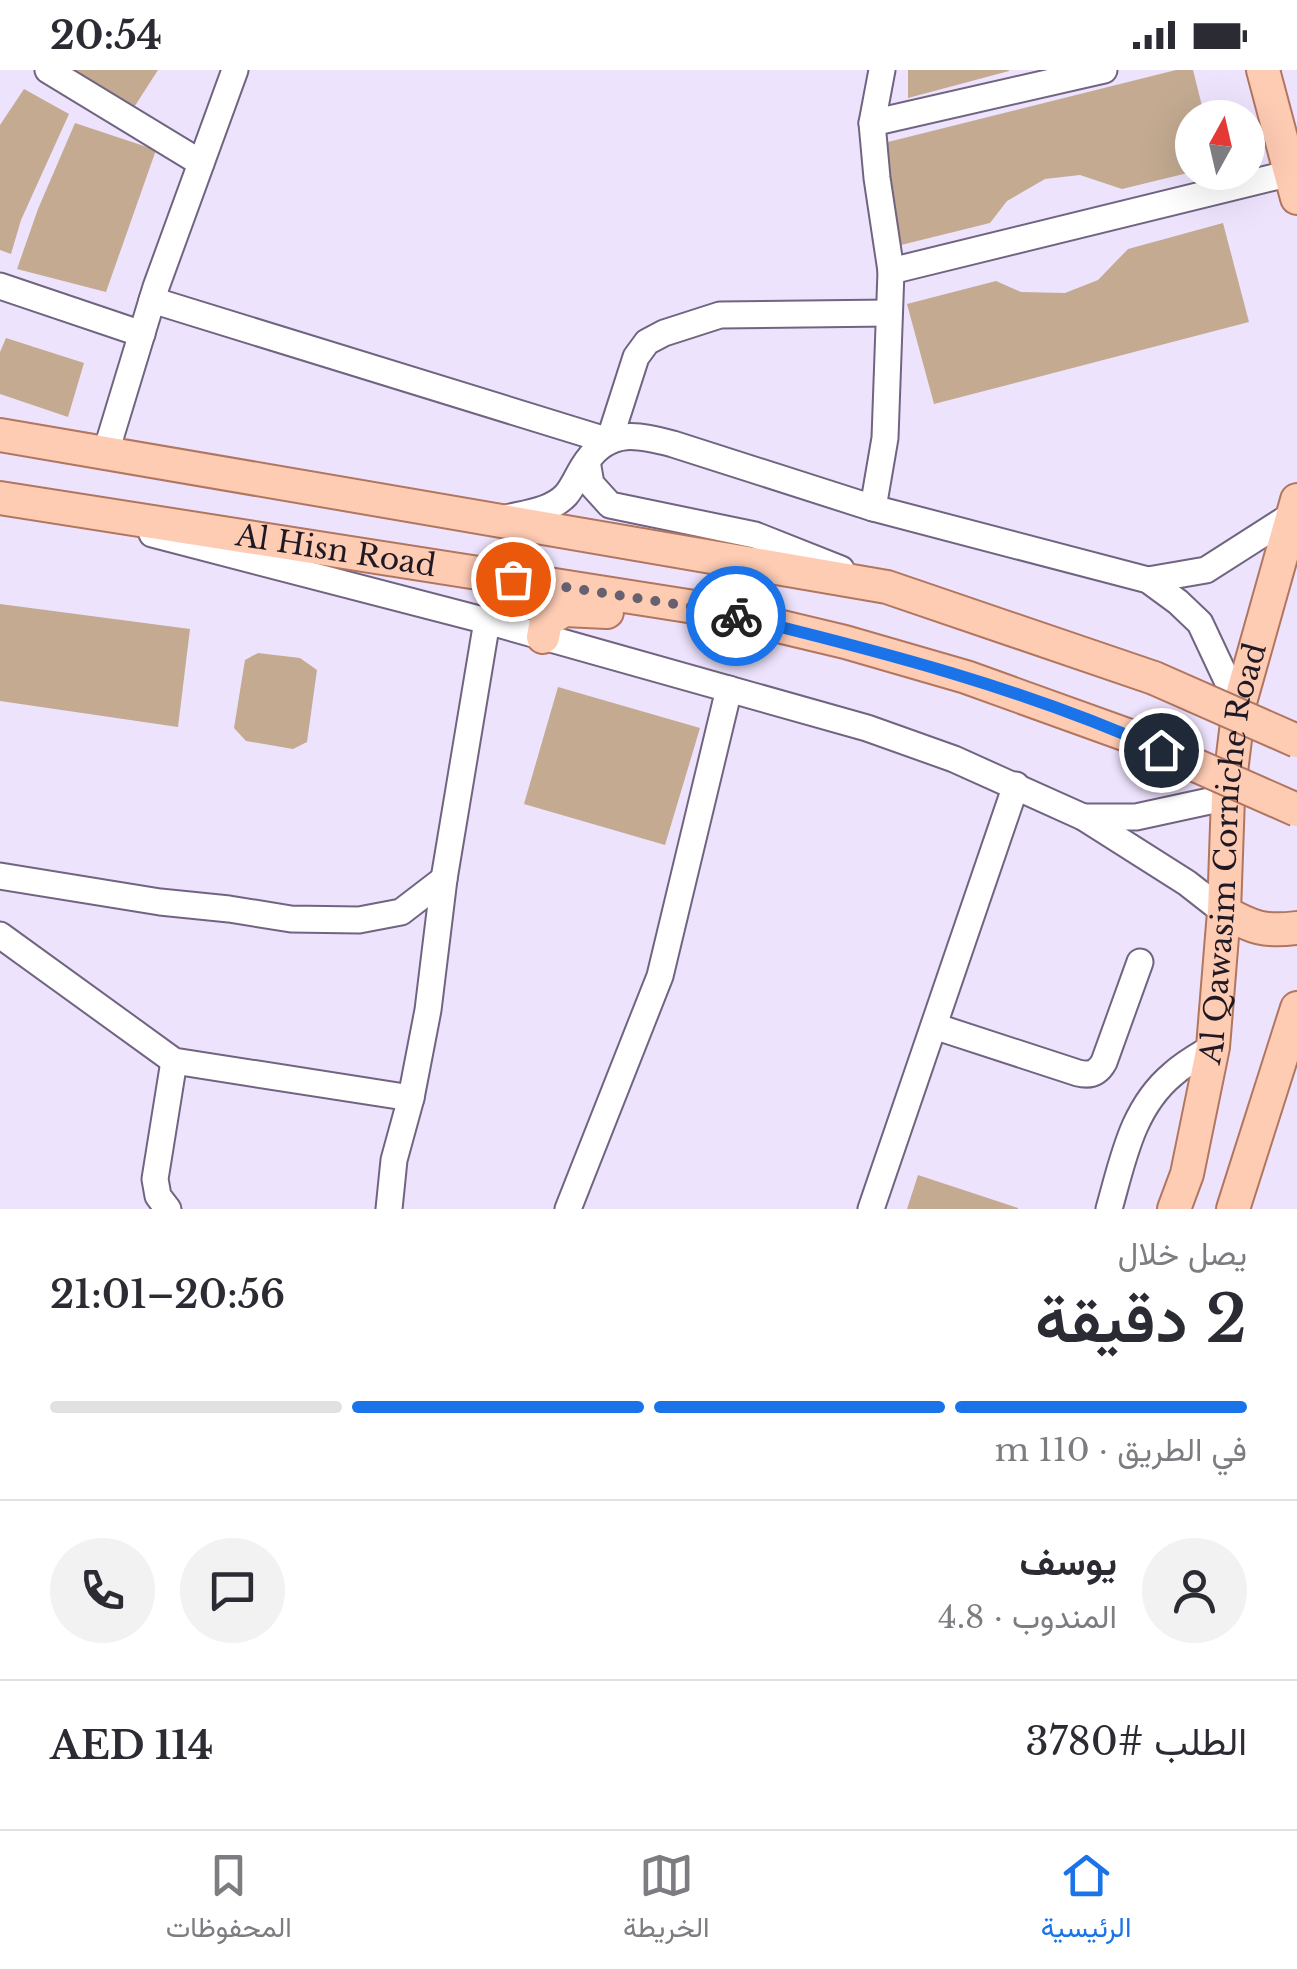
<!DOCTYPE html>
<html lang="ar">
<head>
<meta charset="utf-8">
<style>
  :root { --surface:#fff; --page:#f2f2f3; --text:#2b2b33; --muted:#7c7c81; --line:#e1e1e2; --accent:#1a73e8 }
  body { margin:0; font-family:"Libre Baskerville",Vazirmatn,serif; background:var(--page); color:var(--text); direction:rtl; height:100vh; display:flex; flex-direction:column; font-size:38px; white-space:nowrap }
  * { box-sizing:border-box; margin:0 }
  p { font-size:32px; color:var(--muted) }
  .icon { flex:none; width:55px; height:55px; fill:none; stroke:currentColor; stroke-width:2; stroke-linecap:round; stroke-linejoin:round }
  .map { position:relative; height:1139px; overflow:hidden; direction:ltr }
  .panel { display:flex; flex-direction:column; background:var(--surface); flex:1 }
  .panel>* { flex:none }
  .needle { width:65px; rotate:8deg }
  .controls { position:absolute; left:1175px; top:30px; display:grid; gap:20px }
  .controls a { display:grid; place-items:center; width:90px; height:90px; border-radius:50%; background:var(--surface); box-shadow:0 10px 40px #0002; font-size:50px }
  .pin { position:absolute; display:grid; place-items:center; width:85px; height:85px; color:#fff; margin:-42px; border:5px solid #fff; border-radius:50%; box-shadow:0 2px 10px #0007 }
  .courier { position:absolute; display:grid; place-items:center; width:100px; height:100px; margin:-50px; border:8px solid #1a73e8; border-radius:50%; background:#fff; color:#222; box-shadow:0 2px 12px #0007 }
  .head em { font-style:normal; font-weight:600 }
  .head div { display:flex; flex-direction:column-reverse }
  .head { display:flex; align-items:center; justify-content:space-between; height:170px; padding:0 50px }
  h1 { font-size:65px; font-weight:600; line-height:75px }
  .bar { display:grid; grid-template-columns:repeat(4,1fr); gap:15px 10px; align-content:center; height:120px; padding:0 50px }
  .bar i { height:12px; border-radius:8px; background:var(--line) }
  .bar .active { background:var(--accent) }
  .bar p { grid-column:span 4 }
  .line { display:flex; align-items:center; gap:25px; padding:0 50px; border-top:2px solid var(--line) }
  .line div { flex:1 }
  .round { display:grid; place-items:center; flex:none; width:105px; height:105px; border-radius:52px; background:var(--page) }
  .status { display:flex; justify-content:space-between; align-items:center; height:70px; padding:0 50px; background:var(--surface); direction:ltr }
  .status svg { height:28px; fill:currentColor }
  .tabs { display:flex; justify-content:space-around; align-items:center; height:140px; border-top:2px solid var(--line); background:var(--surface); font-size:28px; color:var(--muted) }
  .tabs a { display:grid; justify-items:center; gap:5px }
  .tabs .active { color:var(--accent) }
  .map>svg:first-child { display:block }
  .building { fill:#c3aa91 }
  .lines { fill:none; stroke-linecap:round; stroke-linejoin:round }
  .minor-casing { stroke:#716480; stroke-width:29 }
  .major-casing { stroke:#b07660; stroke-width:36 }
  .minor { stroke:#fff; stroke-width:25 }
  .major { stroke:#fecbb3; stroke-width:32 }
  .major-bridge-casing { stroke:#b07660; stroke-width:36; stroke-linecap:butt }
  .major-bridge { stroke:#fecbb3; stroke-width:32 }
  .done { stroke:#676070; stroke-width:10; stroke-dasharray:0 18 }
  .route { stroke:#1a73e8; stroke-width:12 }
  .labels { text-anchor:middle; stroke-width:8; stroke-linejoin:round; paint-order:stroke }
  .street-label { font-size:30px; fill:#1e1924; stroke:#eee3fd }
</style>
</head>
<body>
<div class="status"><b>20:54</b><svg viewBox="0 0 49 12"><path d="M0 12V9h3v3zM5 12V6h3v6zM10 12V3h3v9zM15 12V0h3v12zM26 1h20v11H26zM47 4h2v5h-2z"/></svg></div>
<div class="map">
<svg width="1297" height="1139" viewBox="0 0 1297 1139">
  <rect width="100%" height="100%" fill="#eee3fd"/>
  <g class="building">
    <polygon points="60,0 158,0 131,42"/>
    <polygon points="908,0 1009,0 1009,1 908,28"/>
    <polygon points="1176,0 1193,0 1205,48 1192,48 1192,102 1122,119 1080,105 1045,109 1007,131 990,153 901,175 876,75"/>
    <polygon points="24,19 69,44 21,150 11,184 0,180 0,55"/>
    <polygon points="75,53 156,80 106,222 17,199 38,139"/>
    <polygon points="1223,153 1249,252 934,334 907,234 996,211 1021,222 1065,223 1098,210 1128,179"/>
    <polygon points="6,268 84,293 68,347 0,324 0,282"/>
    <polygon points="0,534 190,559 178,657 0,631"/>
    <polygon points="258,583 300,588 317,600 307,672 293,679 246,671 234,658 245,590"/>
    <polygon points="558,617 700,658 665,775 524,734"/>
    <polygon points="918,1105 1018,1138 1018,1139 907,1139"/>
  </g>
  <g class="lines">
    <defs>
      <g id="minor">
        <polyline points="48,0 201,93"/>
        <polyline points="872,53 1104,0"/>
        <polyline points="891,201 1291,103"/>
        <polyline points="0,216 142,264"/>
        <polyline points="152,230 609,371 636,287 647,272 664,263 720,245 889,243"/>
        <polyline points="105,385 156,217 235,0"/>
        <polyline points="587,391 591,414 610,435 755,465 841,499"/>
        <polyline points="873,438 885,368 891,201 877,108 872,53 882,0"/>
        <path d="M506,448C526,443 551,441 566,425C574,416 579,401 587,391C610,358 639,365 673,374L873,438L1148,510L1178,532L1200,553L1239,636"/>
        <polyline points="152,464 487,551 867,658 954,689 1083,747 1187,813 1224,842"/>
        <polyline points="1148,510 1206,500 1292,445"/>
        <polyline points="1083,747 1136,747 1228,727"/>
        <polyline points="0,806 160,832 229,839 291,849 359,850 401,842 444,809"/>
        <polyline points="0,865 174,991 411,1028"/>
        <path d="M934,956L1078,1003C1090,1006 1098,1003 1104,992L1140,892"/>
        <polyline points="168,1139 158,1126 155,1109 174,991"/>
        <polyline points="389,1139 394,1090 411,1028 428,940 444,809 487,551"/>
        <polyline points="568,1139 660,906 729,619"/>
        <polyline points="871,1139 1016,715"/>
        <path d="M1109,1139C1123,1090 1132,1038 1173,1004C1185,993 1200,985 1213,977"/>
      </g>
      <g id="major">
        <polyline points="1263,0 1297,128"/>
        <polyline points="0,365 887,517 1154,608"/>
        <path id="s1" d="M0,428L707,539L845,572L966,607L1127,665"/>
        <polyline points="543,567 546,551 564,540 607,542"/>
        <path d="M1224,842C1253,858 1264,862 1297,858"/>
        <path id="s2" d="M1174,1139L1187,1104L1213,977L1224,842L1228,727L1239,636L1297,430"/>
        <polyline points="1233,1139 1297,938"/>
      </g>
    </defs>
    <use href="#minor" class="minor-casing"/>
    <use href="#major" class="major-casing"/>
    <use href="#minor" class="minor"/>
    <use href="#major" class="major"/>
    <defs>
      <g id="major-bridge">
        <polyline points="1154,608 1297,671"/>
        <polyline points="1127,665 1297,740"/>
      </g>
    </defs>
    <use href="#major-bridge" class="major-bridge-casing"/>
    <use href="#major-bridge" class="major-bridge"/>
  </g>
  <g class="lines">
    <polyline class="done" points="513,509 707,539 736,546"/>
    <path class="route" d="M736,546C880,581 1026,619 1161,680"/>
  </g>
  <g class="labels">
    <g class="street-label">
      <text dy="10" stroke="none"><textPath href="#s1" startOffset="340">Al Hisn Road</textPath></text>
      <text dy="10" stroke="none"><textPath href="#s2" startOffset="362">Al Qawasim Corniche Road</textPath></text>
    </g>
  </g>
</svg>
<div class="controls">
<a><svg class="needle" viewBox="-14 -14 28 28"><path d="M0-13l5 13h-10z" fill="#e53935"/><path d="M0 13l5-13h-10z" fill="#7c7c81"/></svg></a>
</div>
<div class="pin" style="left:513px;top:509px;background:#ea580c"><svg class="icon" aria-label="bag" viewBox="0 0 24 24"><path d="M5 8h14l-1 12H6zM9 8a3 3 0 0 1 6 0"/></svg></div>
<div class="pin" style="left:1161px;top:680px;background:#1f2937"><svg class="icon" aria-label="home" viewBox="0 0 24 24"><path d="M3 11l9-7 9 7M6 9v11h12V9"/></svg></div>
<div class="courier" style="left:736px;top:546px"><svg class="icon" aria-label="bike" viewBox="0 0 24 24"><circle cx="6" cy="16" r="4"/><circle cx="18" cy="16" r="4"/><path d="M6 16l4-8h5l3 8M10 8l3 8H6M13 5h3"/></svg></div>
</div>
<section class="panel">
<div class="head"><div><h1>2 دقيقة</h1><p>يصل خلال</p></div><em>20:56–21:01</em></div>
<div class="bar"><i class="active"></i><i class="active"></i><i class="active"></i><i></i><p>في الطريق · 110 m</p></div>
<div class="line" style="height:180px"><a class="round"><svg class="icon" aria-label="person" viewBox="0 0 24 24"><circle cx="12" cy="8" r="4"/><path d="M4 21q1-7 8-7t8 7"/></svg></a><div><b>يوسف</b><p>المندوب · 4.8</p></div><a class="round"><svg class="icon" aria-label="chat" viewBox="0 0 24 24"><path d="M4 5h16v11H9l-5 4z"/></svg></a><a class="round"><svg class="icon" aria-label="phone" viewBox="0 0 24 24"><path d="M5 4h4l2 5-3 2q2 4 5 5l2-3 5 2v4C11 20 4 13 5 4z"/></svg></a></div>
<div class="line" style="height:130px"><div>الطلب #3780</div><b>AED 114</b></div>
</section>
<nav class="tabs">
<a class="active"><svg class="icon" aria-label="home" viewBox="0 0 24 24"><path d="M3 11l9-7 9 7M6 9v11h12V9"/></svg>الرئيسية</a>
<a><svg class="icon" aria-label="map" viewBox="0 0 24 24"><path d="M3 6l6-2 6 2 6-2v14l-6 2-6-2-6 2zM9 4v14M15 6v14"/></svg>الخريطة</a>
<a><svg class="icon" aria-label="saved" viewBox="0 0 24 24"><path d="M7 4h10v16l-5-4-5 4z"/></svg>المحفوظات</a>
</nav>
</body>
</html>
